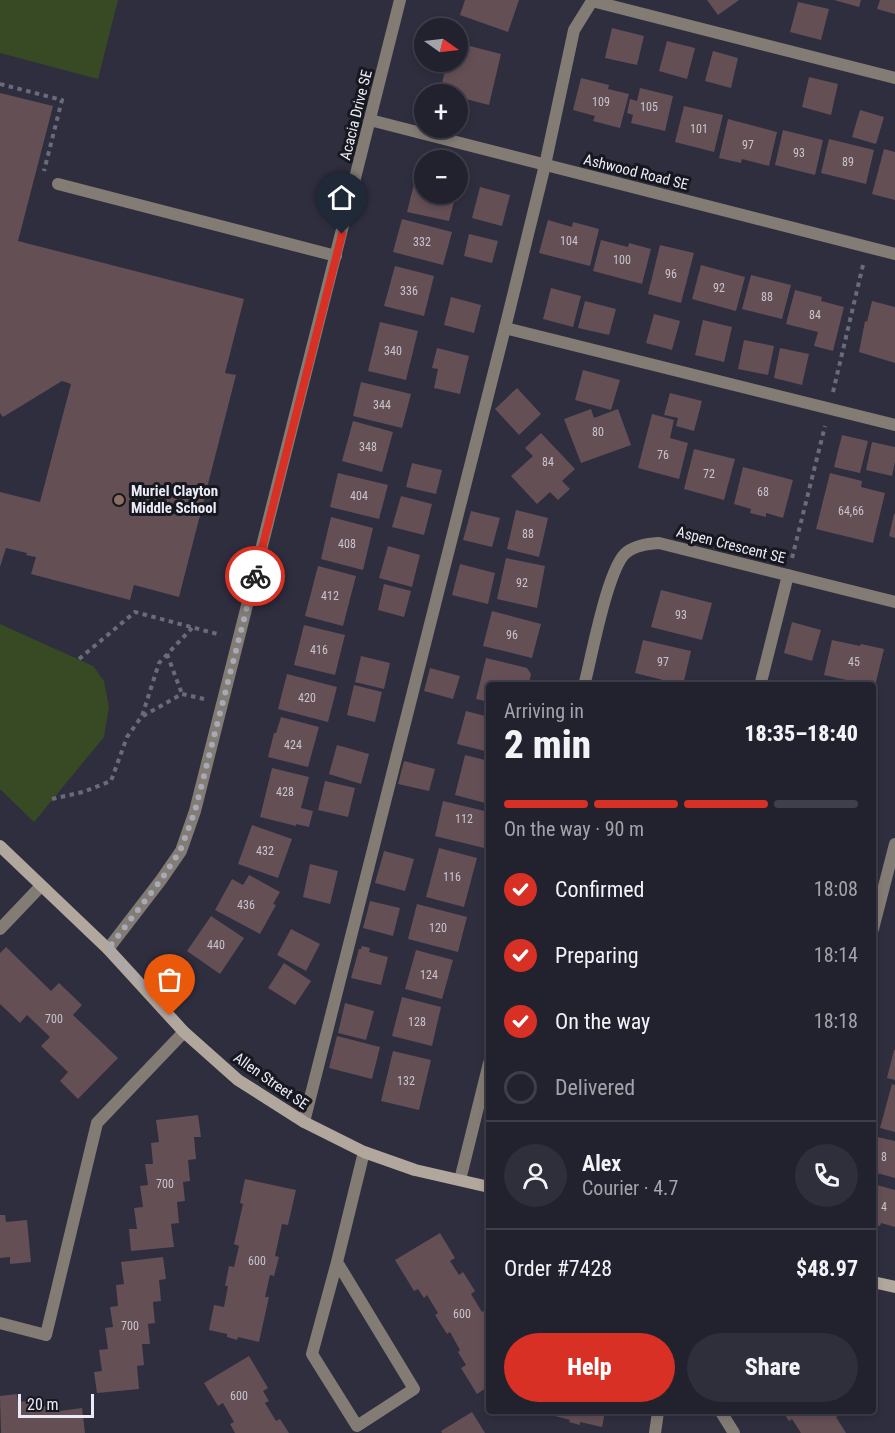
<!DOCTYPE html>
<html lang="en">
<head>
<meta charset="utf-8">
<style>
  :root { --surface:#22222f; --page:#2e2f3b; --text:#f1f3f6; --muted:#a2a4aa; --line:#3f3f4b; --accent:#d93025 }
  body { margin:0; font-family:"Roboto Condensed",sans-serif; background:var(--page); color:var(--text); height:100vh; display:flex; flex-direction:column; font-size:22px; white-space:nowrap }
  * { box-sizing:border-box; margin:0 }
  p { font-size:20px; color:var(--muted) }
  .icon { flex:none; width:33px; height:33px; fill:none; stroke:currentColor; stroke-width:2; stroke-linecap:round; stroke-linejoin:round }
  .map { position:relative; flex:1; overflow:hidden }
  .side { position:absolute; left:486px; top:682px; width:390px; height:732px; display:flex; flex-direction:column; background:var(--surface); border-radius:6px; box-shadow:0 3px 9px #0003,0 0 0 2px var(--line) }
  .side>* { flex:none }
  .needle { width:39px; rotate:104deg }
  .controls { position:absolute; left:414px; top:18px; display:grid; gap:12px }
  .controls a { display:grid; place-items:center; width:54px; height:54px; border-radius:50%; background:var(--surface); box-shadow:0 3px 9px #0003,0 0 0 2px var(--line); font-size:30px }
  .scale { position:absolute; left:18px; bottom:15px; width:76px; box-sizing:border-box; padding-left:6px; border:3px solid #eaebf6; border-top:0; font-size:16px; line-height:21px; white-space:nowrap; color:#eaebf6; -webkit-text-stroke:4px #17171f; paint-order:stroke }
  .pin { position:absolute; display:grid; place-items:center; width:51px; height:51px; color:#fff; margin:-62px -26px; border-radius:50% 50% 50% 0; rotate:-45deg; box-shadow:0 0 6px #0007 }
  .pin .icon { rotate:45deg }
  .courier { position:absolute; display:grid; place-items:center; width:60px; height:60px; margin:-30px; border:4px solid #d93025; border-radius:50%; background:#fff; color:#222; box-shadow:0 2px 8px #0007 }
  .overview em { font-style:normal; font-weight:800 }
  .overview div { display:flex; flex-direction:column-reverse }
  .overview { display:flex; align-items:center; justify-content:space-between; height:102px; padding:0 18px }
  h1 { font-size:39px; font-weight:800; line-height:45px }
  .bar { display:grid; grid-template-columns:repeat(4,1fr); gap:9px 6px; align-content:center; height:72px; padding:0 18px }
  .bar i { height:8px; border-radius:4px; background:var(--line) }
  .bar .current { background:var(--accent) }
  .bar p { grid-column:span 4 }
  .line { display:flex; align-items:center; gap:15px; padding:0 18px; border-top:2px solid var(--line) }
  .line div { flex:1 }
  .round { display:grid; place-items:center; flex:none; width:63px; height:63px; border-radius:32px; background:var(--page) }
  ol { padding:0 18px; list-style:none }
  li { display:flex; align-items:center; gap:18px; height:66px }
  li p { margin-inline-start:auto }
  li .icon { padding:6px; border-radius:50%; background:var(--accent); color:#fff; stroke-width:4 }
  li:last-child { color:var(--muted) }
  li i { width:33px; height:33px; border:3px solid var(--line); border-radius:50% }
  .action { display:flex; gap:12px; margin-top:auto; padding:12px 18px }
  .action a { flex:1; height:69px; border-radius:36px; background:var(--accent); color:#fff; font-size:24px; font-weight:800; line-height:69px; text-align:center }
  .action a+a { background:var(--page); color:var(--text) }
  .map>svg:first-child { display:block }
  .green { fill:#384a24 }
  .building { fill:#644f55 }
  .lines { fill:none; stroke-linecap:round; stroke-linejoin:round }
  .path { stroke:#6a6b7a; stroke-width:4; stroke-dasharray:4.5 4.5; stroke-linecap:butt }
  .lane { stroke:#837c75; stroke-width:12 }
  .street { stroke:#837c75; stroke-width:12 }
  .secondary { stroke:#b2a79c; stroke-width:12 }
  .done { stroke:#a8a9b6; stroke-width:6; stroke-dasharray:0 10.8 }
  .route { stroke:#d93025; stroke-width:8 }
  .education-dot { fill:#8d6e63; stroke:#17171f; stroke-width:2 }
  .labels { text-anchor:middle; stroke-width:6; stroke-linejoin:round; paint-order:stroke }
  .number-label { font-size:12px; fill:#c8c4ce }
  .street-label { font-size:15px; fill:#eaebf6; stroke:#17171f }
  .poi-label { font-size:15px; font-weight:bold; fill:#eaebf6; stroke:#17171f; text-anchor:start }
</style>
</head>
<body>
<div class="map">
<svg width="895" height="1433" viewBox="0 0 895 1433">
  <rect width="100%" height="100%" fill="#2e2e3f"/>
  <g class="green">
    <polygon points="0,0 118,0 98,79 0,53"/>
    <polygon points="0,624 93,666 104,681 109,707 104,737 34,822 0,789"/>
  </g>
  <g class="building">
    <polygon points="465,0 519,0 508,32 460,15"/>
    <polygon points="707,0 739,0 718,15"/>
    <polygon points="834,0 861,0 859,7"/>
    <polygon points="880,0 895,0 895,14 877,9"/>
    <polygon points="798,2 829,9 821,40 790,32"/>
    <polygon points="612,28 644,36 637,65 605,58"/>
    <polygon points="667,41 695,48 687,79 659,71"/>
    <polygon points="458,43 501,54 489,105 458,97 458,94 440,92 447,62 458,62"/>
    <polygon points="713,51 738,58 731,88 705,81"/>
    <polygon points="809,77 838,84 831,115 802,107"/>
    <polygon points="581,78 609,85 608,89 629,94 620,128 593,121 595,116 573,110"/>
    <polygon points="640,88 673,96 665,131 631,123 633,115 627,113 630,99 637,101"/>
    <polygon points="0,93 53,106 18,241 244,299 225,373 236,375 179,597 134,585 130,600 31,574 36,557 26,555 27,553 6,548 0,567 0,492 40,502 71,384 62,381 3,417 0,413"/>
    <polygon points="684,106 723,115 714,152 675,142"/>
    <polygon points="860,110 884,117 876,144 852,137"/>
    <polygon points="728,119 777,132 769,166 742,159 741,163 719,158"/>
    <polygon points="783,130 823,140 815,175 775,165"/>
    <polygon points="829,139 874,150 866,184 821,173"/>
    <polygon points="884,149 895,152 895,200 872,194"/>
    <polygon points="417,172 424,174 424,194 456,194 449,221 407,212"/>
    <polygon points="480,187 510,195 502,226 472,218"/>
    <polygon points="402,219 452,232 443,265 393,252"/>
    <polygon points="548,220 572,227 573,222 599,229 590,266 539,253"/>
    <polygon points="469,234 498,241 492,263 464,256"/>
    <polygon points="601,240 628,247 629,243 651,249 642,284 593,271"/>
    <polygon points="660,245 694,253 681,303 648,294"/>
    <polygon points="701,265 745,277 736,311 692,299"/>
    <polygon points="395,266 434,276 424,316 384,306"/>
    <polygon points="751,275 791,285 782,319 742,309"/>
    <polygon points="551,288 581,296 573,327 543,319"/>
    <polygon points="795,290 822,297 821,301 844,307 833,351 814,346 818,332 786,324"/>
    <polygon points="451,297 481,305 474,333 444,325"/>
    <polygon points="585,301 616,309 609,335 578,328"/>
    <polygon points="872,301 895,307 895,363 859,352 865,321 867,322"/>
    <polygon points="654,314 680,321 672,350 646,343"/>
    <polygon points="703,320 732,327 724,362 695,355"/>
    <polygon points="380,322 418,331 406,380 368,371"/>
    <polygon points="744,340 774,346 768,375 738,369"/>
    <polygon points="437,348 469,356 460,394 434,388 438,369 432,368"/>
    <polygon points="780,348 809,354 802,385 774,378"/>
    <polygon points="583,370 620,380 611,410 575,400"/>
    <polygon points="361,382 411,394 402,428 353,416"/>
    <polygon points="517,388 541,414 519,435 495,409"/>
    <polygon points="670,393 702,401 694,431 676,426 678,418 664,415"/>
    <polygon points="591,409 594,418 618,409 631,445 581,463 564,419"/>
    <polygon points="652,414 674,420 670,438 688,443 679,479 638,468"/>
    <polygon points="353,421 393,432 382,472 342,461"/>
    <polygon points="541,433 575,469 562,481 570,489 558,500 550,492 537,504 511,476 533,456 525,448"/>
    <polygon points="842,435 868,441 860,473 834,467"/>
    <polygon points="872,442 895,447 895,462 892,476 866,470"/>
    <polygon points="694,449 735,459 724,500 684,489"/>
    <polygon points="412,463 442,470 436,494 406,487"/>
    <polygon points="743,467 793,480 783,518 766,513 766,517 750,513 751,509 734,504"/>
    <polygon points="338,473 388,485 379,519 330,507"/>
    <polygon points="830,473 862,481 861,487 885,493 873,543 816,529"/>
    <polygon points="401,496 432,504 424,535 392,527"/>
    <polygon points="516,510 548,518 539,557 507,549"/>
    <polygon points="471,511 500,518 492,547 463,540"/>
    <polygon points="894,514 895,514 895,538 889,536"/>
    <polygon points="331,517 373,528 363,570 321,559"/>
    <polygon points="388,546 420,555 412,587 379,578"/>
    <polygon points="506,558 545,566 537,608 497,599"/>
    <polygon points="460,564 495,573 488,604 452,595"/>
    <polygon points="318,566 356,576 343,626 305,616"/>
    <polygon points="384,584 411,591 404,617 378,610"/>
    <polygon points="661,590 712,603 702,640 651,627"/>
    <polygon points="492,611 541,624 532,658 483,646"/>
    <polygon points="792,622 821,630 812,661 784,653"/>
    <polygon points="304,625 345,635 335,675 294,665"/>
    <polygon points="643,640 691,651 683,685 635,673"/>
    <polygon points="832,640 860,646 861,644 884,649 874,690 873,686 824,675"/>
    <polygon points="361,656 390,663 384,689 355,682"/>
    <polygon points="486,658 527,668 531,674 529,683 524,686 489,686 489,702 476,699"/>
    <polygon points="430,668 460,676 453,699 424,691"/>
    <polygon points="287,674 337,687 328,722 278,709"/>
    <polygon points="354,685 382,692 375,722 347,715"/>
    <polygon points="466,711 489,717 489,752 457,744"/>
    <polygon points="281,717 319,727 308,767 268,757 274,733 276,733"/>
    <polygon points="337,745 369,754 361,784 329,774"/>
    <polygon points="465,755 489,761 489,804 455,795"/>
    <polygon points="404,761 435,769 429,791 398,784"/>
    <polygon points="272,768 309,777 301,808 313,811 309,827 296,824 296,826 260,817"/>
    <polygon points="325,781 355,788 348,817 318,810"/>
    <polygon points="443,801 489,812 489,826 484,848 435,836"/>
    <polygon points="252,825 292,839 278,878 238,864"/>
    <polygon points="439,848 477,858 464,907 426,897"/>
    <polygon points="384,851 414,859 405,891 375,883"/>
    <polygon points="310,864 338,871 330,904 303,897"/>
    <polygon points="249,875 280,892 273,904 276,905 260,934 215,910 232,879 243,885"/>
    <polygon points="370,901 400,908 393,936 363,928"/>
    <polygon points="417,904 467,917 458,952 408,939"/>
    <polygon points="211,916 244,938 220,974 187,951"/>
    <polygon points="291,929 320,944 306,971 277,955"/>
    <polygon points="362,946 370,948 369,952 388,957 381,985 351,978 359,949 361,949"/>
    <polygon points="6,947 51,991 59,983 82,1005 73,1015 118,1058 78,1099 60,1081 68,1072 41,1046 50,1037 27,1015 20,1023 0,1004 0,953"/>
    <polygon points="416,950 453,960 442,999 405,989"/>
    <polygon points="284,963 311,981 295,1005 268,988"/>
    <polygon points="402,997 441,1007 432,1046 392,1036"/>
    <polygon points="345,1003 374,1011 366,1040 338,1033"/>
    <polygon points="337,1036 380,1047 372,1079 329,1068"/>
    <polygon points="894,1050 895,1050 895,1080 887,1078"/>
    <polygon points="393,1051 431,1060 419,1110 381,1101"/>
    <polygon points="892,1084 895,1085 895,1132 880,1128"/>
    <polygon points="198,1115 201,1137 194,1137 196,1159 188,1160 190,1181 183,1182 185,1201 177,1202 179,1223 171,1224 174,1247 131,1251 129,1229 137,1229 134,1208 143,1207 140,1186 148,1185 145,1164 153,1164 151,1143 159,1142 156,1120"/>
    <polygon points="873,1136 895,1141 895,1178 873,1172"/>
    <polygon points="245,1179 296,1190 288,1225 282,1224 275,1256 279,1257 274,1276 270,1275 265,1297 269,1297 259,1342 238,1337 237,1340 227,1337 227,1334 209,1330 214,1305 224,1307 228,1286 225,1286 229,1266 234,1267 239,1246 234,1244 243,1204 240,1203"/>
    <polygon points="873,1184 895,1190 895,1227 881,1223 880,1226 873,1224"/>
    <polygon points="0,1215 5,1215 6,1222 27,1220 31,1262 10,1264 10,1257 0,1258"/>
    <polygon points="440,1233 455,1258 450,1261 459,1275 463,1272 475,1291 471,1294 482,1312 486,1309 489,1315 489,1386 477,1394 461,1368 466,1365 458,1352 460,1350 450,1332 447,1334 435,1315 438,1313 427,1295 424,1298 418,1289 414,1291 395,1260"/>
    <polygon points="163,1257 166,1279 159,1280 161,1301 153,1302 155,1323 148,1324 150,1344 142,1344 144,1365 137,1366 139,1389 97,1393 94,1372 102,1371 99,1350 108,1349 105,1328 113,1327 110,1307 118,1306 116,1285 124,1284 121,1262"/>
    <polygon points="249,1356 268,1388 263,1391 269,1401 265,1403 276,1421 280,1419 289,1433 235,1433 230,1424 234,1422 223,1403 218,1406 204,1383"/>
    <polygon points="17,1394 18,1402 38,1400 39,1407 59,1405 60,1411 82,1408 85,1433 1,1433 0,1396"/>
    <polygon points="472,1412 485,1433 442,1433 441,1431"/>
    <polygon points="552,1412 605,1412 602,1427 580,1422 580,1425 569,1422 570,1420 551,1415"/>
    <polygon points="783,1412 838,1412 840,1415 836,1417 846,1433 801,1433 792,1419 789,1421"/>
  </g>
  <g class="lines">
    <g class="path">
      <polyline points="0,84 62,100 44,171"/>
      <polyline points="833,392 863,265"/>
      <polyline points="792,558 825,426"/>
      <polyline points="167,654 182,694"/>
      <polyline points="79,659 135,612 221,635"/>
      <polyline points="143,716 182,694 204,699"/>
      <polyline points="52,799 83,792 111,781 127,737 142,716 159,663 192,628"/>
    </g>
    <g class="lane">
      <polyline points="58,184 336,256"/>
      <polyline points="505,328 545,165 574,30 592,1 895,78"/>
      <polyline points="760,686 788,575"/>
      <polyline points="0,929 41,886"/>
      <polyline points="304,1122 505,328 895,425"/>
      <polyline points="337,1262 312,1354 357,1426 414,1389 337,1262 364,1152"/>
      <polyline points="0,1323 46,1335 97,1123 184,1032"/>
      <polyline points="721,1412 734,1433"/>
      <polyline points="655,1433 658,1412"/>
    </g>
    <g class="street">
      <polyline points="370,120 895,254"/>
      <path d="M584,686C591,660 608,565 627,552C636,545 648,544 659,543L895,602"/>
      <polyline points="873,929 895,844"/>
      <polyline points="108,949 161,880 181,851 195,811 400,0"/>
      <polyline points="460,1180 489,1063"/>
    </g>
    <g class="secondary">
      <polyline points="0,846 108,949 184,1032 238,1080 304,1122 364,1152 415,1170 489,1187"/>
      <polyline points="873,1282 895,1287"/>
    </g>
  </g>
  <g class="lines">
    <polyline class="done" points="170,1016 108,949 161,880 180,851 195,811 255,576"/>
    <polyline class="route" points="255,576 342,234"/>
  </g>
  <circle class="education-dot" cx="119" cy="500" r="6"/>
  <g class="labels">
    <g class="number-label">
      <text x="601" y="106">109</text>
      <text x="649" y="111">105</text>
      <text x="699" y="133">101</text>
      <text x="748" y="149">97</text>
      <text x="799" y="157">93</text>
      <text x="848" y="166">89</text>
      <text x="569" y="245">104</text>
      <text x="422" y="246">332</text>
      <text x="622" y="264">100</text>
      <text x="671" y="278">96</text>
      <text x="719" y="292">92</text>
      <text x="409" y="295">336</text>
      <text x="767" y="301">88</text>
      <text x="815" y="319">84</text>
      <text x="393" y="355">340</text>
      <text x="382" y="409">344</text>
      <text x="598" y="436">80</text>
      <text x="368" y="451">348</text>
      <text x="663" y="459">76</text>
      <text x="548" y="466">84</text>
      <text x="709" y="478">72</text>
      <text x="763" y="496">68</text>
      <text x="359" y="500">404</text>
      <text x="851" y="515">64,66</text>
      <text x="528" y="538">88</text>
      <text x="347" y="548">408</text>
      <text x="522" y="587">92</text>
      <text x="330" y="600">412</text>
      <text x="681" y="619">93</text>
      <text x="512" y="639">96</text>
      <text x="319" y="654">416</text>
      <text x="663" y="666">97</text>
      <text x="854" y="666">45</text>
      <text x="307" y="702">420</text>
      <text x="293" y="749">424</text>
      <text x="285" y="796">428</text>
      <text x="464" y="823">112</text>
      <text x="265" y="855">432</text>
      <text x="452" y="881">116</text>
      <text x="246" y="909">436</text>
      <text x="438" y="932">120</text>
      <text x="216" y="949">440</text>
      <text x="429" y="979">124</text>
      <text x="54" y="1023">700</text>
      <text x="417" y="1026">128</text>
      <text x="406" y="1085">132</text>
      <text x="884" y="1161">8</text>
      <text x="165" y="1188">700</text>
      <text x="884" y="1211">4</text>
      <text x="257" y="1265">600</text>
      <text x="462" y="1318">600</text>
      <text x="130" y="1330">700</text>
      <text x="239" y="1400">600</text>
    </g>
    <g class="street-label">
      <text transform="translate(356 115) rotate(-76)" y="5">Acacia Drive SE</text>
      <text transform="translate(636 172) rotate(14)" y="5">Ashwood Road SE</text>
      <text transform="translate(731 545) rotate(14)" y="5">Aspen Crescent SE</text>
      <text transform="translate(271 1081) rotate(35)" y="5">Allen Street SE</text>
    </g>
    <g class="poi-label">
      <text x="131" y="496">Muriel Clayton<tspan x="131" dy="17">Middle School</tspan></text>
    </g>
  </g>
</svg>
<div class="controls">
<a><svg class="needle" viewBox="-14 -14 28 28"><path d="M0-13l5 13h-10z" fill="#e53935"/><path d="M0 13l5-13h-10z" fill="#a2a4aa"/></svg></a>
<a>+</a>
<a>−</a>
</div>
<div class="scale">20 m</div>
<div class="pin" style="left:170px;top:1016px;background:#ea580c"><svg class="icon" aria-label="bag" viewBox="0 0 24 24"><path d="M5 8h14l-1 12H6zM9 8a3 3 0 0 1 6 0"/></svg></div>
<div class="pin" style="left:342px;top:234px;background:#1f2937"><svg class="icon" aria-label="home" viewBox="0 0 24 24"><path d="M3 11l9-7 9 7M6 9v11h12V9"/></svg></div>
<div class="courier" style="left:255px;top:576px"><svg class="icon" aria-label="bike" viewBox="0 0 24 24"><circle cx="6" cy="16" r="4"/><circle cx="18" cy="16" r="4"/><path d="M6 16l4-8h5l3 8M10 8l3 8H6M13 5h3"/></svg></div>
<section class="side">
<div class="overview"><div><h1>2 min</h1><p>Arriving in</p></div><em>18:35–18:40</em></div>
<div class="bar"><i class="current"></i><i class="current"></i><i class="current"></i><i></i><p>On the way · 90 m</p></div>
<ol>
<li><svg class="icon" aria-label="check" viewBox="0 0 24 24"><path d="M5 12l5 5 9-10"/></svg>Confirmed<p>18:08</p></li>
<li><svg class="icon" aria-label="check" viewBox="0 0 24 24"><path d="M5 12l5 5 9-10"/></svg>Preparing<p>18:14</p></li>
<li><svg class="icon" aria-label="check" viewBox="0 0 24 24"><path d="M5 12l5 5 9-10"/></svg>On the way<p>18:18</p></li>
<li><i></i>Delivered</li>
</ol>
<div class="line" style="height:108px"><a class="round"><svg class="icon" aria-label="person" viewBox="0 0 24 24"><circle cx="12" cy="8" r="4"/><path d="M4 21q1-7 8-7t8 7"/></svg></a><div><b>Alex</b><p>Courier · 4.7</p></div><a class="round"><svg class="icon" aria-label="phone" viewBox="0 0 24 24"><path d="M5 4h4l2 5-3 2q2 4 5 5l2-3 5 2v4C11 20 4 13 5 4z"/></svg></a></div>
<div class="line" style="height:78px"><div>Order #7428</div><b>$48.97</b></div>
<div class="action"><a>Help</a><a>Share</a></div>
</section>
</div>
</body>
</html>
